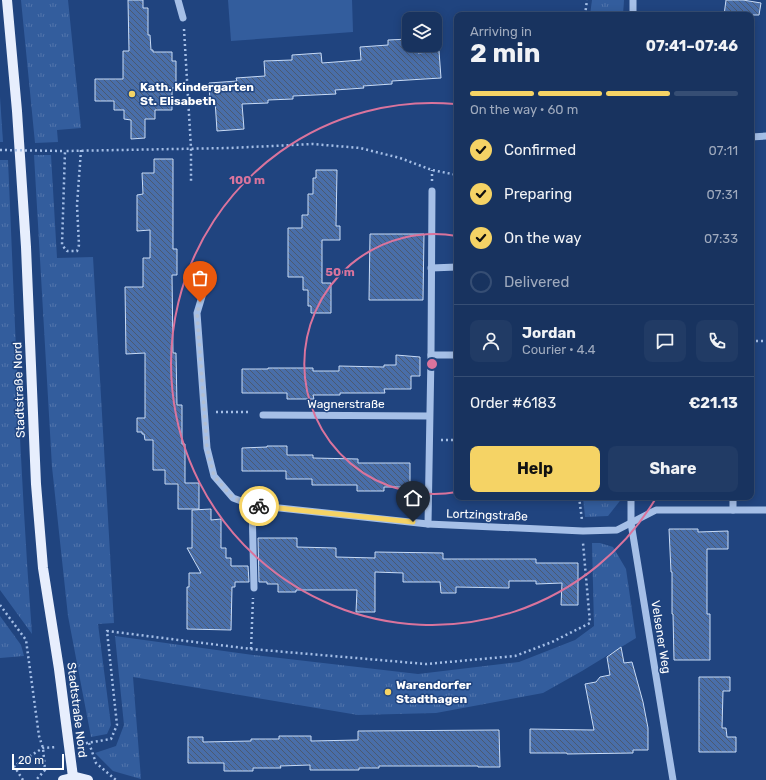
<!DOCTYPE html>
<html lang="en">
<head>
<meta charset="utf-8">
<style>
  :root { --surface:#18335f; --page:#213b65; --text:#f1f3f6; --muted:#9faabd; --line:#364e74; --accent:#f5d365 }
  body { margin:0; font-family:Rubik,sans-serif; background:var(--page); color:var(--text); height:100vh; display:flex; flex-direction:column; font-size:15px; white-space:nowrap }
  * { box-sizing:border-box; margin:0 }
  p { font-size:13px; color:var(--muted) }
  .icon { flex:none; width:22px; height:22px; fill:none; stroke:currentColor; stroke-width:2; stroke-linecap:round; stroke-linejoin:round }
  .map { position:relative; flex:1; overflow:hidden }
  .details { position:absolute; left:454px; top:12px; width:300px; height:488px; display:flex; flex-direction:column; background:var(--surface); border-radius:8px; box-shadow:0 2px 10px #0003,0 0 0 1px var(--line) }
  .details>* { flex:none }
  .controls { position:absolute; left:402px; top:12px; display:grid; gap:8px }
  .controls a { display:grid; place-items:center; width:40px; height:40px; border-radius:8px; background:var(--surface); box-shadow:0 2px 10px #0003,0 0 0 1px var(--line); font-size:20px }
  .scale { position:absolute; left:12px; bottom:10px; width:52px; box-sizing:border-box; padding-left:4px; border:2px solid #fff; border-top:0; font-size:11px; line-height:14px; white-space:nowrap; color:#fff; -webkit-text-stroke:3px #20447f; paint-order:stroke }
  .pin { position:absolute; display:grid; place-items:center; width:34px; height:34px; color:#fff; margin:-41px -17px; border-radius:50% 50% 50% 0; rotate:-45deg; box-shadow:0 0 4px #0007 }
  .pin .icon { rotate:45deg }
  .courier { position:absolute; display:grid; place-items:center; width:40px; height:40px; margin:-20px; border:3px solid #f5d365; border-radius:50%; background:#fff; color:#222; box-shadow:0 1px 5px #0007 }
  .head em { font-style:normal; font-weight:700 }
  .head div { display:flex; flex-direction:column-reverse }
  .head { display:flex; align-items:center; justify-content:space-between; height:68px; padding:0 16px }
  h1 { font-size:26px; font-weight:700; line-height:30px }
  .bar { display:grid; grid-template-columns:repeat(4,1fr); gap:6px 4px; align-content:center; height:48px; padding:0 16px }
  .bar i { height:5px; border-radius:3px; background:var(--line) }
  .bar .on { background:var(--accent) }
  .bar p { grid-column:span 4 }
  .line { display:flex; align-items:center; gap:10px; padding:0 16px; border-top:1px solid var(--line) }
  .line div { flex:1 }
  .round { display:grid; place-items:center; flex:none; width:42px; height:42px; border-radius:8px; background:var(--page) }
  ol { padding:0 16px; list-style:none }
  li { display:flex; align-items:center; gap:12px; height:44px }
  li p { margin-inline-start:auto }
  li .icon { padding:4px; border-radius:50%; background:var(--accent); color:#111; stroke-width:4 }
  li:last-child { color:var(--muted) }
  li i { width:22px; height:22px; border:2px solid var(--line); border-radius:50% }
  .action { display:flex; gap:8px; margin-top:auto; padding:8px 16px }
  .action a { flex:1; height:46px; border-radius:8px; background:var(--accent); color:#111; font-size:16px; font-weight:700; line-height:46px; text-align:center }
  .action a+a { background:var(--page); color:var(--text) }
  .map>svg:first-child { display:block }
  .grass { fill:url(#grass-tufts) }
  .green { fill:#335d9d }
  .building { fill:url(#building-back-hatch); stroke:#c8dbf6 }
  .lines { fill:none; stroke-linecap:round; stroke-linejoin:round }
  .path { stroke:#a5bfe7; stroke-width:2.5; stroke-dasharray:2 3; stroke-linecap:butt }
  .minor { stroke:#a5bfe7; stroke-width:7 }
  .major { stroke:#e7eefd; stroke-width:10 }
  .path-bridge { stroke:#a5bfe7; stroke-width:2.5; stroke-dasharray:2 3; stroke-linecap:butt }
  .done { stroke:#b1bed2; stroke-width:4; stroke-dasharray:0 7.2 }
  .route { stroke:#f5d365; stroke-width:5 }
  .ring { fill:none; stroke:#da749d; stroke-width:2 }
  .poi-dot { fill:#f5d365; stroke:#20447f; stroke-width:1.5 }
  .labels { text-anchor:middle; stroke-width:3; stroke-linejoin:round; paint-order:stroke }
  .poi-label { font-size:12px; font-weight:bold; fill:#fff; stroke:#20447f; text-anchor:start }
  .street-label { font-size:12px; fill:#fff; stroke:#20447f }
  .centre { fill:#da749d; stroke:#20447f; stroke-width:2 }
  .ring-label { font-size:12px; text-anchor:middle; font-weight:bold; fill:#da749d; stroke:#20447f; stroke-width:3; stroke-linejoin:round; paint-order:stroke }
</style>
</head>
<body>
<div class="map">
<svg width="766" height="780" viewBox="0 0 766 780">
  <defs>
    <pattern id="grass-tufts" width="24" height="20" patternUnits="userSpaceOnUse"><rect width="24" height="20" fill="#335d9d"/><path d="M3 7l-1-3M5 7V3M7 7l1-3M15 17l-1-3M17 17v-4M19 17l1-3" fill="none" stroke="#5275ac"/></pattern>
    <pattern id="building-back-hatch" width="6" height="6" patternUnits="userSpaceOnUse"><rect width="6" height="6" fill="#496ea9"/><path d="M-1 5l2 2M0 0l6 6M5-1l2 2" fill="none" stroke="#4b5a71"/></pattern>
  </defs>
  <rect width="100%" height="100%" fill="#20447f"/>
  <g class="grass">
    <polygon points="21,0 68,0 81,128 57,130 58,142 35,143"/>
    <polygon points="592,0 624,0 623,15 590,15"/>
    <polygon points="0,97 3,142 0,142"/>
    <polygon points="34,155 51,155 57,258 93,257 114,623 98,624 111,725 107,734 91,737 68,616 52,467"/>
    <path d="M0,160H8C15,318 20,476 32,634L0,590Z"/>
    <polygon points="583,497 623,497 608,516 585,517"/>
    <polygon points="592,543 600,543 613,547 626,569 636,638 582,671 543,693 436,713 358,715 133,677 141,779 113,771 95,753 116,746 124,725 115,636 253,655 418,674 519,662 575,640 594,626"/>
    <polygon points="0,616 21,645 24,656 0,658"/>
  </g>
  <polygon class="green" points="228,0 352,0 353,32 231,41"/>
  <g class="building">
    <polygon points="128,0 143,0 143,8 148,8 148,35 150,35 151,50 153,50 153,52 172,52 172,61 176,61 176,88 172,88 172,110 155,110 155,119 145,119 145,138 131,139 131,120 124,119 124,110 114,110 114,101 95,101 95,79 123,79 123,51 129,51"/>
    <polygon points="726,0 743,0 761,3 759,15 724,15"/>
    <polygon points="409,39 409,45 417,45 418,53 439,51 441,78 392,81 392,84 363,86 364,88 335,90 336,94 293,96 293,99 268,100 268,103 242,104 244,129 217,131 215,100 210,101 209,83 237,81 236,78 265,76 264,61 292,60 292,55 321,53 322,63 361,60 360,47 388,45 388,40"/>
    <polygon points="154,159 173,159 173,249 177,249 177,275 172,275 173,353 176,353 177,405 182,405 182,444 185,444 185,483 199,483 199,509 178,509 178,484 165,484 165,470 153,470 153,440 145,440 144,434 142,434 142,432 137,432 137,418 145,418 145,353 126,354 125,287 143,287 143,258 150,258 150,230 137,231 137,195 143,194 142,173 154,173"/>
    <polygon points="316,170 337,170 336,226 340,226 340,240 322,240 322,283 331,283 331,313 311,313 311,306 308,306 308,290 303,290 303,277 288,277 288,228 302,228 302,215 308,215 308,194 313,194 313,178 316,178"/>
    <polygon points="370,234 424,234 423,300 369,300"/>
    <polygon points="396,355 420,357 420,376 411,376 411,389 384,389 385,393 340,393 340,395 313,395 314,399 287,399 287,393 242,393 242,369 268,369 268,368 313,368 313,371 339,371 339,366 384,367 384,365 396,365"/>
    <polygon points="267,446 287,446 287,455 313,455 313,458 358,459 358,463 410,463 410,487 384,487 384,491 357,491 357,485 312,485 312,479 286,479 286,471 242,471 242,448 267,447"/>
    <polygon points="211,509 211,520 221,519 221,548 226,548 226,558 231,558 231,566 248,566 249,582 235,582 235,587 232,587 231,630 187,629 187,587 189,587 189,573 201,573 187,548 192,548 192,510"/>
    <polygon points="669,529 698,529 698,532 728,531 728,549 707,549 707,614 710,614 710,660 674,660 673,614 672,614 672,572 671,572"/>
    <polygon points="258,538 297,538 297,547 336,548 336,557 375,558 375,552 443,553 443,559 536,559 536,563 578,563 578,605 561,605 562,583 536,584 536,581 509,581 509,588 456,587 456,593 441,593 440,582 403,582 403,573 375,572 375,612 356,612 357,590 296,590 296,592 278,592 278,584 267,584 267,582 259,582"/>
    <polygon points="621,647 624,663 632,662 643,702 648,728 648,750 633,750 633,753 567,754 567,753 530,753 530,729 594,730 585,684 596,682 600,677 610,675 607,657"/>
    <polygon points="699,677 730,677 730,691 723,691 722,728 726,728 727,737 736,737 736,752 699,752"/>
    <polygon points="499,730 500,767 478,767 478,766 379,766 379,768 359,768 359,770 310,770 310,765 280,766 281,768 253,768 253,771 224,771 224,763 188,763 188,737 203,737 203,742 251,741 251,739 279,739 279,736 311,736 311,741 358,740 358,731"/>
  </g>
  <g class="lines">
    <g class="path">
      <polyline points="585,15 587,0"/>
      <polyline points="184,29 191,148 191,183"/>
      <polyline points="81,150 77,205 79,245 77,251 67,251 62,245 65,151 230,148 313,144 360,148 400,158 432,170 457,175"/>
      <polyline points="432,181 432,170"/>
      <polyline points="751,341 766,341"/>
      <polyline points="216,412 251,412"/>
      <polyline points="441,440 457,440"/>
      <polyline points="579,497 582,520"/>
      <polyline points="0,605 26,640 39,736 43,748 45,770 36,780"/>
      <polyline points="251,649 253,598"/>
      <polyline points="89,743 96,763 116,780"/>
      <polyline points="81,744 111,739 117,725 107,631 251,649 426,664 515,656 552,642 590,623 583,543"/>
      <polyline points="23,780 14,766 43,748 56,747"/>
    </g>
    <g class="minor">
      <polyline points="178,0 183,18"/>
      <polyline points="633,15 633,0"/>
      <polyline points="751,137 766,136"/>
      <polyline points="431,268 457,267"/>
      <polyline points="207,280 197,313 207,448 214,476 233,498 252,505 428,524 583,531 617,530 656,510 766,510"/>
      <polyline points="431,355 457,355"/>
      <polyline points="263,415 429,416"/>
      <polyline points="631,497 631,523 673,780"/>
      <polyline points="252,505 254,588"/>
      <polyline points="733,510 733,497"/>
      <polyline points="428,524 431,355 432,191"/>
    </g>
    <g class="major">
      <polyline points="7,0 17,111 26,247 36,484 43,568 59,669 73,777"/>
      <polyline points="63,780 76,777 88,780"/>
    </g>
    <polyline class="path-bridge" points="0,150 65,151"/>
  </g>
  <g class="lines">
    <polyline class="done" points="200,302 197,313 207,448 214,476 233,498 252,505 259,506"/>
    <polyline class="route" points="259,506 413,522"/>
  </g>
  <g class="ring">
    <path d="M457 492A130 130 0 1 1 457 236"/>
    <path d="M656 498A261 261 0 1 1 455 104"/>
  </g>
  <g class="poi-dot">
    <circle cx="132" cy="94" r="4"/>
    <circle cx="388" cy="692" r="4"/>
  </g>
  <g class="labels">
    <g class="poi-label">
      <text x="140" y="91">Kath. Kindergarten<tspan x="140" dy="14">St. Elisabeth</tspan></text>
      <text x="396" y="689">Warendorfer<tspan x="396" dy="14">Stadthagen</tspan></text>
    </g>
    <g class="street-label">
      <text transform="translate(19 390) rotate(-92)" y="4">Stadtstraße Nord</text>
      <text x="346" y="408">Wagnerstraße</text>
      <text transform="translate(487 515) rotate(2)" y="4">Lortzingstraße</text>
      <text transform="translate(661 637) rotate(81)" y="4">Velsener Weg</text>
      <text transform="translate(77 710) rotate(83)" y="4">Stadtstraße Nord</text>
    </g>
  </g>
  <circle cx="432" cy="364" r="6" class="centre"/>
  <g class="ring-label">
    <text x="247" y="184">100 m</text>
    <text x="340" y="276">50 m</text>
  </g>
</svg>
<div class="controls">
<a><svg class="icon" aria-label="layers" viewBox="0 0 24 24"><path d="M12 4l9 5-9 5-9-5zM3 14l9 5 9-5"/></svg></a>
</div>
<div class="scale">20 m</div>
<div class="pin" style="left:200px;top:302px;background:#ea580c"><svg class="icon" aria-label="bag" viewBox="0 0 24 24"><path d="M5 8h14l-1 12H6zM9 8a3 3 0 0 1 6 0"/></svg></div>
<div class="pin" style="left:413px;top:522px;background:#1f2937"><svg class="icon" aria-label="home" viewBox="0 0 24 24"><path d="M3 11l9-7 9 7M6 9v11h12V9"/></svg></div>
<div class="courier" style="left:259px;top:506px"><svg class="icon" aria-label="bike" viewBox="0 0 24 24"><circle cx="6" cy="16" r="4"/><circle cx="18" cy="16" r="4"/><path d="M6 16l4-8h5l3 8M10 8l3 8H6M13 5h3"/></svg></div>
<section class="details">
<div class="head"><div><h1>2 min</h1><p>Arriving in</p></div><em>07:41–07:46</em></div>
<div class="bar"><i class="on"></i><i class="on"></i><i class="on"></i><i></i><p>On the way · 60 m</p></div>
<ol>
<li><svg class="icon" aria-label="check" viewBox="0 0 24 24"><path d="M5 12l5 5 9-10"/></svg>Confirmed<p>07:11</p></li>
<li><svg class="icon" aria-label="check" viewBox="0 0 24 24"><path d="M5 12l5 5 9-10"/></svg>Preparing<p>07:31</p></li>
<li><svg class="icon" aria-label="check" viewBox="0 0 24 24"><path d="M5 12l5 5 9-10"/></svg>On the way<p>07:33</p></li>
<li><i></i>Delivered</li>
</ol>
<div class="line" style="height:72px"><a class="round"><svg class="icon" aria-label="person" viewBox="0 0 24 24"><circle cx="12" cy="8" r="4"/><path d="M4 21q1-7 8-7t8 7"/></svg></a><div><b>Jordan</b><p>Courier · 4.4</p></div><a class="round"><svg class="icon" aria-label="chat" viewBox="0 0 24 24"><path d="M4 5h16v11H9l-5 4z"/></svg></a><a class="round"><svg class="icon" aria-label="phone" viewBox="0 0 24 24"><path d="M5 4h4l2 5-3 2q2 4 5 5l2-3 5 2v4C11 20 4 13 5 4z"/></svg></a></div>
<div class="line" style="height:52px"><div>Order #6183</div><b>€21.13</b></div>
<div class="action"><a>Help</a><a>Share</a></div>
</section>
</div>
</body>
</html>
